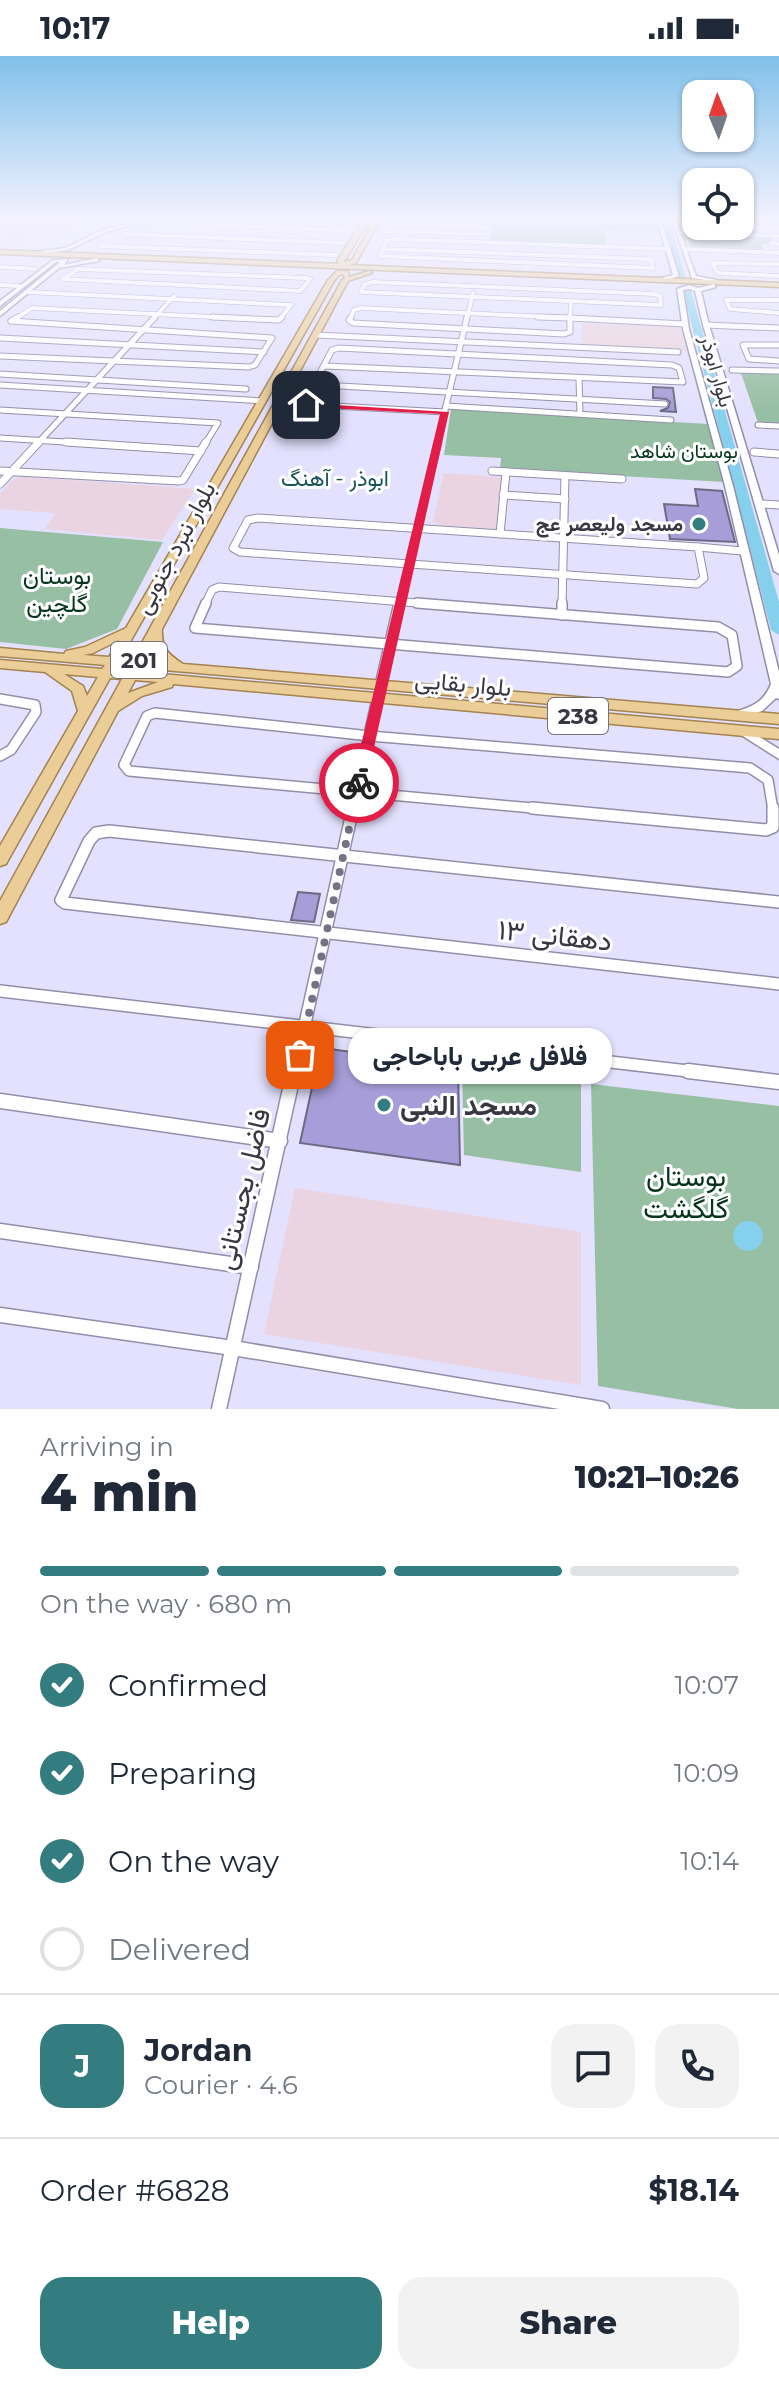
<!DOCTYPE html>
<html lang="en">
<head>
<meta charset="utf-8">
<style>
  :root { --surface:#fff; --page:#f2f2f3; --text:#1f2937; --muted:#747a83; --line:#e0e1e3; --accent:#337c80 }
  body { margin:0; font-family:Montserrat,Vazirmatn,sans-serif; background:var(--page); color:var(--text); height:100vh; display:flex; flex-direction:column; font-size:30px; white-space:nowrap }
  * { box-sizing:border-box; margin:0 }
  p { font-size:26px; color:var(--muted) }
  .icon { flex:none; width:44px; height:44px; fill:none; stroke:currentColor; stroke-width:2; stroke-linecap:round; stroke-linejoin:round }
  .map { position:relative; height:1353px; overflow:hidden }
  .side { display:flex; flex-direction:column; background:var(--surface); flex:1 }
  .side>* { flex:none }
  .needle { width:52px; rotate:358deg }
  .buttons { position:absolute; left:682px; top:24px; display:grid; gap:16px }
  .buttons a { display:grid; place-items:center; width:72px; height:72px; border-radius:16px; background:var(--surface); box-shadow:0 2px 6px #0004; font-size:40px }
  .pin { position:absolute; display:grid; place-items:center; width:68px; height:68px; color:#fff; margin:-34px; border-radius:16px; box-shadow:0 4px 12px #0006 }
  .courier { position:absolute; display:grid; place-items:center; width:80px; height:80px; margin:-40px; border:6px solid #e11d48; border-radius:50%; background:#fff; color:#222; box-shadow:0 2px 10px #0007 }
  .bubble { position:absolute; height:56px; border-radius:24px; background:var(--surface); box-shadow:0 2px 6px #0004; font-size:26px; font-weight:800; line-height:56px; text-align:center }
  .headline em { font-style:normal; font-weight:800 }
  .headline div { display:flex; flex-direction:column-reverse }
  .headline { display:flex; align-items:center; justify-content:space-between; height:136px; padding:0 40px }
  h1 { font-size:52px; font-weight:800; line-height:60px }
  .bar { display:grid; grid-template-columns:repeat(4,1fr); gap:12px 8px; align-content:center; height:96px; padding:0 40px }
  .bar i { height:10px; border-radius:6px; background:var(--line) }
  .bar .active { background:var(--accent) }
  .bar p { grid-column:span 4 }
  .line { display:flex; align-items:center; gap:20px; padding:0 40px; border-top:2px solid var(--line) }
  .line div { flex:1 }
  .round { display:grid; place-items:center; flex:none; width:84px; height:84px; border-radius:24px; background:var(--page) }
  ol { padding:0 40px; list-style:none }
  li { display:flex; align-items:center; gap:24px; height:88px }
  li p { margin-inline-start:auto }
  li .icon { padding:8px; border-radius:50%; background:var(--accent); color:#fff; stroke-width:4 }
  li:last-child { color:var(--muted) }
  li i { width:44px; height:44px; border:4px solid var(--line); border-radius:50% }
  .primary-button { display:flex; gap:16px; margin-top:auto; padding:16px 40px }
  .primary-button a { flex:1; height:92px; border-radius:24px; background:var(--accent); color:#fff; font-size:32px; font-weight:800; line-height:92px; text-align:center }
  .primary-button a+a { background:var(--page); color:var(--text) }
  .status { display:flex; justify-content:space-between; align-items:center; height:56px; padding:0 40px; background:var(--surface); direction:ltr }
  .status svg { height:22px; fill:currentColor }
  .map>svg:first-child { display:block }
  .education { fill:#ead4e1 }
  .green { fill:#97bfa3 }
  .water { fill:#85d1ed }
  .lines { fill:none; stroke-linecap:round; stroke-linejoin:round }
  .river { fill:#85d1ed; fill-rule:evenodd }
  .building { fill:#a79ed9; stroke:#6d6a83; stroke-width:2 }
  .minor-far5-casing { stroke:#928ea9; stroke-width:5 }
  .minor-far4-casing { stroke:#928ea9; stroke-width:7 }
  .minor-far3-casing { stroke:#928ea9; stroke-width:9 }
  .minor-far2-casing { stroke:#928ea9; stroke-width:12 }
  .minor-far1-casing { stroke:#928ea9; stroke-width:14 }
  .minor-casing { stroke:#928ea9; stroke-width:17 }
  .secondary-casing { stroke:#928ea9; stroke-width:3 }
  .primary-casing { stroke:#a3834e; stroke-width:3 }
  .minor-far5 { stroke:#fff; stroke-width:4 }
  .minor-far4 { stroke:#fff; stroke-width:5 }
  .minor-far3 { stroke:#fff; stroke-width:7 }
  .minor-far2 { stroke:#fff; stroke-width:9 }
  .minor-far1 { stroke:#fff; stroke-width:11 }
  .minor { stroke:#fff; stroke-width:14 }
  .secondary { fill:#fff; fill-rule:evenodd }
  .primary { fill:#ebcd98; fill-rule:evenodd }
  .route { fill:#e11d48 }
  .done { stroke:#747284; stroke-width:8; stroke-dasharray:0 14.4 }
  .poi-dot { fill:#337c80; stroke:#fff; stroke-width:3 }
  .labels { text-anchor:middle; stroke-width:6; stroke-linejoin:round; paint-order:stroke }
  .far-street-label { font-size:20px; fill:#383742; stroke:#fff }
  .far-park-label { font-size:20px; fill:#04361c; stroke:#fff }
  .far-poi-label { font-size:20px; font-weight:bold; fill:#383742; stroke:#fff; text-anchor:end }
  .far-neighbourhood-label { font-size:22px; fill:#175456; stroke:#fff }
  .shield { fill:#fff; stroke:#74737b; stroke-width:2 }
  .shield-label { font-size:22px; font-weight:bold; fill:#383742 }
  .street-label { font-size:24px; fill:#383742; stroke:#fff }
  .park-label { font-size:24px; fill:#04361c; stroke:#fff }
  .near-street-label { font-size:28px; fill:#383742; stroke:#fff }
  .near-poi-label { font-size:28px; font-weight:bold; fill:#383742; stroke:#fff; text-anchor:start }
  .near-park-label { font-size:28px; fill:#04361c; stroke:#fff }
</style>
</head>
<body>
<div class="status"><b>10:17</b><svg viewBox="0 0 49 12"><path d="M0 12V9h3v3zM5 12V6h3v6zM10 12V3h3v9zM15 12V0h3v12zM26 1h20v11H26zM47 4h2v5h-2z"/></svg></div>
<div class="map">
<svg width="779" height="1353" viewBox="0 0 779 1353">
  <rect width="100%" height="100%" fill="#e4e1fe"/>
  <g class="education">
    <polygon points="0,164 31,165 82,164 58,182 29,181 15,191 0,190 0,186 15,175 0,184"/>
    <polygon points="582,267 680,271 687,295 582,289"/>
    <polygon points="444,417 501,421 496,473 440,469 433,465"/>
    <polygon points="21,421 101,426 195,433 162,484 45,473 56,457 0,453 0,438 14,423"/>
    <polygon points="295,1132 581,1176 581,1329 264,1278"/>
  </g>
  <g class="green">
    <polygon points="495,164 655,165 658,176 605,174 605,189 490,184"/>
    <polygon points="687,178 770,181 773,188 761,188 763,195 691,192"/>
    <polygon points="741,317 779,318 779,368 758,367"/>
    <polygon points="451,353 708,368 724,426 500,413 501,402 444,399"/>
    <polygon points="0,472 163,486 117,573 66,593 0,586"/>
    <polygon points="462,1013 581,1027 581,1116 464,1099"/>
    <polygon points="591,1028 779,1050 779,1353 738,1353 598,1330"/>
  </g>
  <circle class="water" cx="748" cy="1180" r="15"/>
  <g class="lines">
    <g class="river">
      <polygon points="662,164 670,164 686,224 679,222"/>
      <polygon points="686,229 690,232 779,546 779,579 771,574 682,232"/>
    </g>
  </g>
  <g class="building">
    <polygon points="653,331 673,332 676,356 660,355 668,352 670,346 666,343 653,342"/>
    <polygon points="695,433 722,435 735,486 670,483 664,448 698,450"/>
    <polygon points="298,836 320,838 314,866 291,864"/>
    <polygon points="330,993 458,1011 460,1109 300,1087 318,1004"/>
  </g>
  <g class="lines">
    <defs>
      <g id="minor-far5">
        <polyline points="397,164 398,168 488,171"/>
        <polyline points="674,164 695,165"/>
        <polyline points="158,167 360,175"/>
        <polyline points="724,170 779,172"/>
        <polyline points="384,175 486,178"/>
        <polyline points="678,176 779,180"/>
        <polyline points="124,178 342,187"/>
        <polyline points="771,187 779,188"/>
        <polyline points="100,190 336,199"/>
        <polygon points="383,193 646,203 652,205 653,212 380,200"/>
        <polyline points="383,193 387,184 394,183 666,193"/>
        <polyline points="684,193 779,197"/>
        <polyline points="779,208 712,207 718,217 779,220"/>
        <polyline points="0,211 36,213"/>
        <polygon points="78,213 306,222 310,223 300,235 63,223"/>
        <polygon points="373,226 654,238 660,240 661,249 361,236 365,228"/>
        <polyline points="0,229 19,230"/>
        <polyline points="28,236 291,249 280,263"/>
        <polyline points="779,244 726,244 730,253 779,257"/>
        <polyline points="570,262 579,263"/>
        <polyline points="570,262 571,246"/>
        <polyline points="15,263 32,252 253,263"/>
        <polyline points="153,263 174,240"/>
        <polyline points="350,263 354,254 361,252 570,262"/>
        <polyline points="467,263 473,237"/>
      </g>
      <g id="minor-far4">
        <polyline points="212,261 279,264 282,261"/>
        <polyline points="351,261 349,264 353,267 564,278 570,276 570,262"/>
        <polyline points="538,261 570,262"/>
        <polyline points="570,262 685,268"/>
        <polyline points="11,265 18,261"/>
        <polyline points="706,269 779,272"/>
        <polyline points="316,279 678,296"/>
        <polyline points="0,282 264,296"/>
        <polyline points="779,289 743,289 749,303 779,305"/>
        <polyline points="0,300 249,311 255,309 272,282 11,265"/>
        <polyline points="325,310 683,326 679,312 672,309 339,292 332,294 315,326 322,329 665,348"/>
        <polyline points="732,314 779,315"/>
        <polyline points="0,318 246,333"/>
        <polyline points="579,323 580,358"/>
        <polyline points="0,329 263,345"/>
        <polyline points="278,347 445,356"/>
        <polyline points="446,350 671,364"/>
        <polyline points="0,354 218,367 205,388"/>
        <polyline points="758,369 779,370"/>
        <polyline points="0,382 97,388"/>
        <polyline points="37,388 155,261"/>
        <polyline points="437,388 467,261"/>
      </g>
      <g id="minor-far3">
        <polyline points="66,386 201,395"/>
        <polyline points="754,396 779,398"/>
        <polyline points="0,415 179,425 183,424 206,386"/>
        <polyline points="492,415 622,423"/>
        <polyline points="0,428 39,386"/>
        <polyline points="503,439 565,443"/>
        <polyline points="761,448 779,449"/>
        <polygon points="258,462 698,491 704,522 697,528 240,496 233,492 248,464"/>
        <polyline points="500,478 506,416"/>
        <polyline points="698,491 742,495"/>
        <polyline points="205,549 212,534 219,531 441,549"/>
        <polyline points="399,549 438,386"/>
        <polyline points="562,549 565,420"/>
      </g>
      <g id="minor-far2">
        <polyline points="206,547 195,572 728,616 737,610 732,579 718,571 417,547"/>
        <polyline points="562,559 562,547"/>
        <polyline points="380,629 399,547"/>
        <polyline points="0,643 35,649 36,656 11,694 0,700"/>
        <polyline points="352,754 377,643"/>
        <polyline points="554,754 129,715 124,709 147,660 155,657 370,680 750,712 768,724 773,754"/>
      </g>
      <g id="minor-far1">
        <polyline points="532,752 766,774 773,771 773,752"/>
        <polyline points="779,846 109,775 96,777 89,785 61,844 65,847 779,928"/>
        <polyline points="0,935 705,1017"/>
        <polyline points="294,1017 353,752"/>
      </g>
      <g id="minor">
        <polyline points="688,1015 779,1026"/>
        <polyline points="0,1045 280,1085"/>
        <polyline points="0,1175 251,1211"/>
        <polyline points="0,1259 233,1292 602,1353"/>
        <polyline points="219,1353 294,1015"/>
      </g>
      <g id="secondary">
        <polygon points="143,164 150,164 106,176 68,194 31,199 28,197 65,192 102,174"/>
        <polygon points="156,164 163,164 140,170 138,169"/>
        <polygon points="657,164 661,164 679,220 659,226 657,223 673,219"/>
        <polygon points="672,164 676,164 696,220 717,224 717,226 692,222"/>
        <polygon points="97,202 99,205 59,212 0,260 0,255 60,206 56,206 0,250 0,245 53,204 68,203 64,209"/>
        <path d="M714,228L716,231L701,235L709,269L779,499V518L774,515L703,269L695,235L689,233L683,234L689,273L733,430L779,616V643L776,642L762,655L738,663L732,659L734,656C752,651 764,646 771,628L725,430L683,273L677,233L689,229L698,232Z"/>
        <polygon points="742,670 779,693 779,703 738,677 736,674"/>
      </g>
      <g id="primary">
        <polygon points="363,164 369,164 344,206 352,204 374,164 380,164 356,207 349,209 779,227 779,231 0,198 0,194 339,208 337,205"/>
        <path d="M337,215H348L349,221L369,215L372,217L348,225L162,573C161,592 168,598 183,608L779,658V668L141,612L139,616L779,673V683L173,628L172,631L142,640L118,655L6,866L0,868V845L122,623L110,622L6,808L0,810V790L78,655L72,635L45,616L0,612V604L102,613L105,609L0,600V592L64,598L66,595L85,591L126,572L328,224ZM343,218L345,222L342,224L133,603L121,602L334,225L339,219ZM119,584L109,601L83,599L93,597ZM152,593L162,606L145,605ZM117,610L129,611L126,615L115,614ZM64,618L98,621L87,640L83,630ZM135,624L158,626L128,637Z"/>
      </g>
    </defs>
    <use href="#minor-far5" class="minor-far5-casing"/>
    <use href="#minor-far4" class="minor-far4-casing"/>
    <use href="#minor-far3" class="minor-far3-casing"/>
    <use href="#minor-far2" class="minor-far2-casing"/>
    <use href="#minor-far1" class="minor-far1-casing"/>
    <use href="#minor" class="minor-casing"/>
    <use href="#secondary" class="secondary-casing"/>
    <use href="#primary" class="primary-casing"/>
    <use href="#minor-far5" class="minor-far5"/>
    <use href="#minor-far4" class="minor-far4"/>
    <use href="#minor-far3" class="minor-far3"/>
    <use href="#minor-far2" class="minor-far2"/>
    <use href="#minor-far1" class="minor-far1"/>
    <use href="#minor" class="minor"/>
    <use href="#secondary" class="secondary"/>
    <use href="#primary" class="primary"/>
  </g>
  <linearGradient id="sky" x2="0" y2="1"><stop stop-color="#80c0ea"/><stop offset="0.46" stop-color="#f3f2ff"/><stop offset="1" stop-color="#f3f2ff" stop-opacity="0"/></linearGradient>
  <rect width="779" height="353" fill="url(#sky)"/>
  <polygon class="route" points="303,347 449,356 366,727 359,732 352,727 440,358 306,351"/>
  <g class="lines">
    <polyline class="done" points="300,999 359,727"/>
  </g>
  <g class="poi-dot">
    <circle cx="699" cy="468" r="8"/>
    <circle cx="384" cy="1049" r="8"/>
  </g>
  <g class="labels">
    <g class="far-street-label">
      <text transform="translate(717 315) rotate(74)" y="7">بلوار ابوذر</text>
    </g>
    <g class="far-park-label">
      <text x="684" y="402">بوستان شاهد</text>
    </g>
    <g class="far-poi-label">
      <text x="683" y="475">مسجد ولیعصر عج</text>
    </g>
    <g class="far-neighbourhood-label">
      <text x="335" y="430">ابوذر - آهنگ</text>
    </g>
    <g class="shield">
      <rect x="111" y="586" width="56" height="36" rx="6"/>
      <rect x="548" y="642" width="60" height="36" rx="6"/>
    </g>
    <g class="shield-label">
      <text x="139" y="612">201</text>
      <text x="578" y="668">238</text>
    </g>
    <g class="street-label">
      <text transform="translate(175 492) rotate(-62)" y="8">بلوار نبرد جنوبی</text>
      <text transform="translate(463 628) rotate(5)" y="8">بلوار بقایی</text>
    </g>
    <g class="park-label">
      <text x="57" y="528">بوستان<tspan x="57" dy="28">گلچین</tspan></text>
    </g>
    <g class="near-street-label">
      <text transform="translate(555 879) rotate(6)" y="10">دهقانی ۱۳</text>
      <text transform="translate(242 1133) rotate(-77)" y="10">فاضل بجستانی</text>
    </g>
    <g class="near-poi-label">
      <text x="400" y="1059">مسجد النبی</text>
    </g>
    <g class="near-park-label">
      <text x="686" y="1130">بوستان<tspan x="686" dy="32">گلگشت</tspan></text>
    </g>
  </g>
</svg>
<div class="buttons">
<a><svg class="needle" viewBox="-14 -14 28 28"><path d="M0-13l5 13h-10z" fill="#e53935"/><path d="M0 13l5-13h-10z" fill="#747a83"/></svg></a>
<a><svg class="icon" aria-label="locate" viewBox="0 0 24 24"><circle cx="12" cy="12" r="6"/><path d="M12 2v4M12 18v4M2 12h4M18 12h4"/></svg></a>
</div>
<div class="pin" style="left:300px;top:999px;background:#ea580c"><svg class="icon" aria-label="bag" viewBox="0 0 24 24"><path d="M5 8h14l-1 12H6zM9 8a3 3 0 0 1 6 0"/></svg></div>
<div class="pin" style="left:306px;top:349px;background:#1f2937"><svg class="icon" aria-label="home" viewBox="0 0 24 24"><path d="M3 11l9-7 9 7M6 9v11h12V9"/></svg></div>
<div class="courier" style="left:359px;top:727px"><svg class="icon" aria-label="bike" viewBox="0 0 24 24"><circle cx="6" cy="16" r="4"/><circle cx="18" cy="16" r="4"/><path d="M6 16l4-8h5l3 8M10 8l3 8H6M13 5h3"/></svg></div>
<div class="bubble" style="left:348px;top:972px;width:264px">فلافل عربی باباحاجی</div>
</div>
<section class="side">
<div class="headline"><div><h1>4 min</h1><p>Arriving in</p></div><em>10:21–10:26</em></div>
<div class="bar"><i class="active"></i><i class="active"></i><i class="active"></i><i></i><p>On the way · 680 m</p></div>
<ol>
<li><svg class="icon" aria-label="check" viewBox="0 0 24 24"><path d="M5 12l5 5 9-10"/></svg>Confirmed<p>10:07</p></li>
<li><svg class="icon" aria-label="check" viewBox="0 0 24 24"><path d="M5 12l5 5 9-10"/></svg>Preparing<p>10:09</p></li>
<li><svg class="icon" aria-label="check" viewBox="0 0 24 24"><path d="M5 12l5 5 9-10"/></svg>On the way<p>10:14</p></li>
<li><i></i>Delivered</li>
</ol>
<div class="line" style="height:144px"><b class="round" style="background:var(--accent);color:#fff">J</b><div><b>Jordan</b><p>Courier · 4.6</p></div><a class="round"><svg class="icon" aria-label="chat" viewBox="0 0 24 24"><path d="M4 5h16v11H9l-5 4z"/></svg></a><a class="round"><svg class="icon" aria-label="phone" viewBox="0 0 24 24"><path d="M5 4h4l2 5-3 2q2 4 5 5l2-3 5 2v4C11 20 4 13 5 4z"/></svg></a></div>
<div class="line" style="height:104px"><div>Order #6828</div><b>$18.14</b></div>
<div class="primary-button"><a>Help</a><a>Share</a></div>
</section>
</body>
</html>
